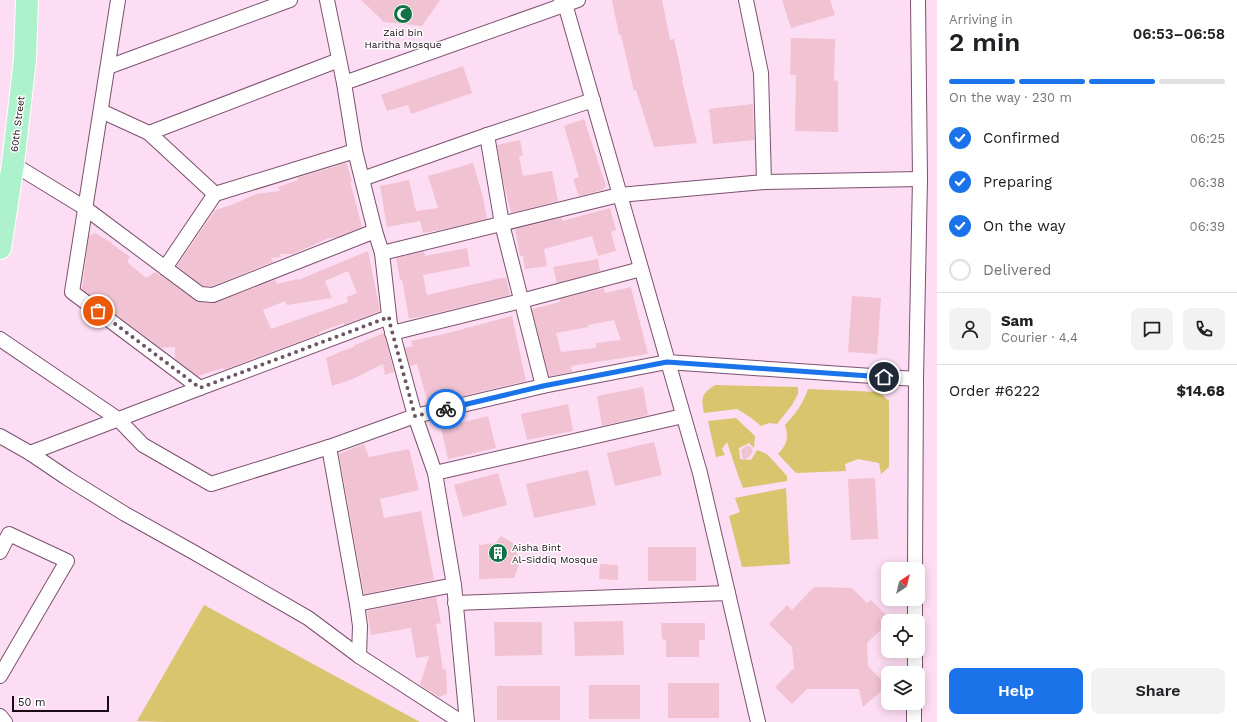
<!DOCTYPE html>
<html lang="en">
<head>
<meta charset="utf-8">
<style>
  :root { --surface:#fff; --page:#f2f2f2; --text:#202124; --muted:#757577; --line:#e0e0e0; --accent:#1a73e8 }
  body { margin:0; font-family:"Work Sans",sans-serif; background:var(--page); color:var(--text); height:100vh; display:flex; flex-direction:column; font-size:15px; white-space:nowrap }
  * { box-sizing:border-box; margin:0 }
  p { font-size:13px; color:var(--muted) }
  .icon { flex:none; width:22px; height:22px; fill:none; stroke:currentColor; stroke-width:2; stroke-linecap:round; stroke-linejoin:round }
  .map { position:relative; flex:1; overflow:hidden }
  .side { display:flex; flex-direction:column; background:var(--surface); width:300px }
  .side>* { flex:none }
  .needle { width:26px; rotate:35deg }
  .tools { position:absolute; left:881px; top:562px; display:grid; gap:8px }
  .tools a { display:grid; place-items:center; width:44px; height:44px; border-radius:8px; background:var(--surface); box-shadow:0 2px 10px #0003; font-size:20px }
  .scale { position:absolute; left:12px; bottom:10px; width:97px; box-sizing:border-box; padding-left:4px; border:2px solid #1c0b17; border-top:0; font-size:11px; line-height:14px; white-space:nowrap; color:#1c0b17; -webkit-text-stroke:3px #fff; paint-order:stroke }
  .pin { position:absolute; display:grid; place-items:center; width:34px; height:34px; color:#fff; margin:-17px; border:2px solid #fff; border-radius:50%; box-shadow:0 1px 4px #0007 }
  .courier { position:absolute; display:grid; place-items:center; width:40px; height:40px; margin:-20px; border:3px solid #1a73e8; border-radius:50%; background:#fff; color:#222; box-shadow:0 1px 5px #0007 }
  .headline em { font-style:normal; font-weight:600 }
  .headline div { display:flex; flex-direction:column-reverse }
  .headline { display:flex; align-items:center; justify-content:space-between; height:68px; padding:0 12px }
  h1 { font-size:26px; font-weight:600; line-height:30px }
  .bar { display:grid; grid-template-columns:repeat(4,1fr); gap:6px 4px; align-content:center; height:48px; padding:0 12px }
  .bar i { height:5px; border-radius:3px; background:var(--line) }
  .bar .selected { background:var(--accent) }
  .bar p { grid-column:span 4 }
  .line { display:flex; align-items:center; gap:10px; padding:0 12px; border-top:1px solid var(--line) }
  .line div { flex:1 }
  .round { display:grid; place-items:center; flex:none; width:42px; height:42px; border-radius:8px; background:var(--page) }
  ol { padding:0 12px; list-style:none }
  li { display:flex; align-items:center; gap:12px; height:44px }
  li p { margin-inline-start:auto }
  li .icon { padding:4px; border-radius:50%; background:var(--accent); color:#fff; stroke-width:4 }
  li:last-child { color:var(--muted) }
  li i { width:22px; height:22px; border:2px solid var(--line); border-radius:50% }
  .button { display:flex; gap:8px; margin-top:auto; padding:8px 12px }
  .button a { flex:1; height:46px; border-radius:8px; background:var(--accent); color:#fff; font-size:16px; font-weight:600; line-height:46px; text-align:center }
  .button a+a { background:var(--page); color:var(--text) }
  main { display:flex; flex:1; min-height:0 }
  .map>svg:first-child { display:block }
  .green { fill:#d8c56d }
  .building { fill:#f1c2d1; fill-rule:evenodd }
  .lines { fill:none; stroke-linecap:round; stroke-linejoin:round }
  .minor-casing { stroke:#7c5070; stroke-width:16 }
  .primary-casing { stroke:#fff; stroke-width:24 }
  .minor { stroke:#fff; stroke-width:14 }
  .primary { stroke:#adf2cc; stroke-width:22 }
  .done { stroke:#6b5464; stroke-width:4; stroke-dasharray:0 7.2 }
  .route { stroke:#1a73e8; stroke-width:5 }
  .labels { text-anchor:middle; stroke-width:3; stroke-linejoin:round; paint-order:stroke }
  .poi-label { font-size:10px; fill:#1c0b17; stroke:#fff }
  .street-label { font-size:10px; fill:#1c0b17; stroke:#fff }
</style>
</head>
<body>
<main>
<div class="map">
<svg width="937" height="722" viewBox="0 0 937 722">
  <rect width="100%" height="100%" fill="#fdddf3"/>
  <g class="green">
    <path d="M715,385L798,387V394L792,405L777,424L769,423L761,426L750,417L737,409L704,413C701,398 701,394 715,385Z"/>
    <path d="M808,389L879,392L889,401V467L881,474L879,463L858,459L845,464L846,471L796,473L778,454C787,444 789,439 785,425C796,413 803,404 808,389Z"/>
    <polygon points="736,418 755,436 754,448 749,443 739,448 740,459 751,460 757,450 767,454 787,476 787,481 743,488 738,475 727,442 722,449 725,455 716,457 708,421"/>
    <polygon points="786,488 790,564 742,567 729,516 740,512 735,498"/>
    <polygon points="204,605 420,722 166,722 137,721"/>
  </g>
  <g class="building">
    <polygon points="361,0 440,0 422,26 384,22"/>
    <polygon points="612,0 662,0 670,40 674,39 683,80 682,80 697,143 654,147 636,90 634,91 621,35 619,35"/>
    <polygon points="782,0 830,0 835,15 791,28"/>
    <polygon points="791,38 835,39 834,80 838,81 838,132 795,131 796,75 790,75"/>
    <polygon points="463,66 472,93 411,114 408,105 387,111 381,95"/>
    <polygon points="753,104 754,140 713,144 709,109"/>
    <polygon points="584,119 606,186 602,190 579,196 573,179 579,177 564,126"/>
    <polygon points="520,140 523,155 519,156 523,176 552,171 558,201 511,213 503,180 497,145"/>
    <polygon points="346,163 347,164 352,181 350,181 362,227 338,237 329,238 293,254 280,254 281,257 271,258 273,262 212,286 203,286 177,266 215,210 234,204 256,194 280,191 278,187 298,180 297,178"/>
    <polygon points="473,163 483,197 487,219 440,230 423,233 420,221 387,227 380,186 409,180 416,211 438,208 428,176"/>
    <polygon points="610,208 616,230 611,232 616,251 598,256 592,236 544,249 547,266 525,269 523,256 520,256 515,229 562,218 562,221"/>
    <path d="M95,233L112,243V244L130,257L127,262L146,278L155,272L160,276L161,275L195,301L199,302L212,303L275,280L277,284L297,279L298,280L368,251L380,311L344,325V323L319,332V334L224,370L223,368L198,376L175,359V347L161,348L82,289L89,236ZM348,271L357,293L347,297L348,302L271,329L263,310L285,301L287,305L332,298L325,281Z"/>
    <polygon points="467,248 470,266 423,275 427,295 501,278 506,278 510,295 428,315 409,319 402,279 400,280 396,258 424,251 425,256"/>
    <polygon points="598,259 600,271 557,283 553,267"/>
    <path d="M631,287L648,354L571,366L572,372L549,376L532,309L560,302V299L604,288L605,293ZM614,320L621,340L596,343V348L561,352L556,333L588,327V325Z"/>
    <polygon points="852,296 881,298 877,354 848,352"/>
    <polygon points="512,316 526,381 428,404 417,364 410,366 405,348 413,346 411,341 444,334"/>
    <polygon points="384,333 394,372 385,375 383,364 353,379 332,386 326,358 345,350 354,347 353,346"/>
    <polygon points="643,387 648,415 602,426 597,396"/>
    <polygon points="568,404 573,431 527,440 521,414"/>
    <polygon points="488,416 496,448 448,459 441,428"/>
    <polygon points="654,442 662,475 615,486 607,453"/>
    <polygon points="364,444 369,457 409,449 419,490 380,499 384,518 421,511 434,580 364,594 339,454"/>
    <polygon points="746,446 750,446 753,451 751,455 743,461 741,450"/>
    <polygon points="588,470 596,505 534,518 526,484"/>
    <polygon points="498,473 507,505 463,517 454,485"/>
    <polygon points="875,478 878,539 851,540 848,479"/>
    <polygon points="501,536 513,543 520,562 514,578 479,579 479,545 496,543"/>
    <rect x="648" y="547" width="48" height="34"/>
    <polygon points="600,564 618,565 618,580 599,579"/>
    <polygon points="814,587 852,588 867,603 871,600 891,620 888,621 888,623 867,643 868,666 887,686 863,707 859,689 807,689 792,704 775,687 794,668 792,647 769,624 787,605 792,610"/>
    <polygon points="436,597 441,623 436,624 443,670 446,669 447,694 439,697 420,685 429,656 416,658 411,628 371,635 367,611"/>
    <polygon points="623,621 624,655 575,656 574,622"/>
    <polygon points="494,622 542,622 542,655 495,656"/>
    <polygon points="661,623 705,623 705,640 699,640 699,657 666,657 666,640 662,639"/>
    <rect x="668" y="683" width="51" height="35"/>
    <rect x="589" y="685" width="51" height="34"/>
    <rect x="497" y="686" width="63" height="34"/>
  </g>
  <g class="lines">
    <defs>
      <g id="minor">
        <polyline points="118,0 72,292 200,388"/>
        <polyline points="327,0 344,83 355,151 375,231 382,253 390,324 415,416 435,473 454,585 467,722"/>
        <polyline points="561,0 565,4 700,473 758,722"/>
        <polyline points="108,67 290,0"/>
        <polyline points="344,83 578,0"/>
        <polyline points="101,111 149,133 339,60"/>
        <polyline points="149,133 215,194"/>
        <polyline points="487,135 502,224 543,386"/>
        <polyline points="13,164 85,208 200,294 213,295 375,231"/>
        <polyline points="362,179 487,135 593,100"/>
        <polyline points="764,182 920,179"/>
        <polyline points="382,253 619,195 764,182 761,73 746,0"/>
        <polyline points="165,268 215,194 355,151"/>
        <polyline points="392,333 521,301 641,269"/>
        <polyline points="0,339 118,419 143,445 211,484 329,447 415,416 543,386 667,362 916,379"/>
        <polyline points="0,436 30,453 67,478 125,514 195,553 308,618 359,656 461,722"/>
        <polyline points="329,447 357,604 360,626 359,656"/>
        <polyline points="30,453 200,388 389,317"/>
        <polyline points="435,473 683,416"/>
        <polyline points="0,552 9,534 67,561 0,676"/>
        <polyline points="915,569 916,379 920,179 918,0"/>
        <polyline points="455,603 728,593"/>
        <polyline points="357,604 454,585"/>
        <polyline points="915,621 915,599"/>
        <polyline points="915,673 915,651"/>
        <polyline points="0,716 5,722"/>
        <polyline points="914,722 914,703"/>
      </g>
      <polyline id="primary" points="0,248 13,164 25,59 27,0"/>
    </defs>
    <use href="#minor" class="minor-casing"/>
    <use href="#primary" class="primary-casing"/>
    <use href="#minor" class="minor"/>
    <use href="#primary" class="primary"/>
  </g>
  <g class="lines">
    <polyline class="done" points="98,311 200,388 389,317 390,324 415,416 446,409"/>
    <polyline class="route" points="446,409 543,386 667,362 884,377"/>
  </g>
  <defs>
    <symbol id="mosque-disc" viewBox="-11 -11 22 22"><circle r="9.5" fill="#137146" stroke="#fff"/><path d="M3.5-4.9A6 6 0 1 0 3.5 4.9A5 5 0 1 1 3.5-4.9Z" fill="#fff"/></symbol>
    <symbol id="building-disc" viewBox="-11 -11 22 22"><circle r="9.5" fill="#137146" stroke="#fff"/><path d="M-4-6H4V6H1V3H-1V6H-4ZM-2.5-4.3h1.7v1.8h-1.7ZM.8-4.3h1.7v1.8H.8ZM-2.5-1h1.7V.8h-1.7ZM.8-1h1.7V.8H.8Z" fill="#fff"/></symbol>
  </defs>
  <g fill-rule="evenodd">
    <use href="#mosque-disc" x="392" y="3" width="22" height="22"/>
    <use href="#building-disc" x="487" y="542" width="22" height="22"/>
  </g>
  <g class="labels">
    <g class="poi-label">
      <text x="403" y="36">Zaid bin<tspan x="403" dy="12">Haritha Mosque</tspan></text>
      <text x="512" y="551" text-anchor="start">Aisha Bint<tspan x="512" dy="12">Al-Siddiq Mosque</tspan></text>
    </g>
    <g class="street-label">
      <text transform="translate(17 124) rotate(-83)" y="4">60th Street</text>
    </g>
  </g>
</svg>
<div class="tools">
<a><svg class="needle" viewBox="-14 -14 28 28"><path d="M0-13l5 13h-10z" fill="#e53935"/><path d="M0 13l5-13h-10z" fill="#757577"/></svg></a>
<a><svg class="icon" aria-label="locate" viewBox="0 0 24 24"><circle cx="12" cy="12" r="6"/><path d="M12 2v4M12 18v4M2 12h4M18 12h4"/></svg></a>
<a><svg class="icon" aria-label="layers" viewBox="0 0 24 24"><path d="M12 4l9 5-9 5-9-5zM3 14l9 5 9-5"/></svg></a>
</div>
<div class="scale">50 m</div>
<div class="pin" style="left:98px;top:311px;background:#ea580c"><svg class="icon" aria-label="bag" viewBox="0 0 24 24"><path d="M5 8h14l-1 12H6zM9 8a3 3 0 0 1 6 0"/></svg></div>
<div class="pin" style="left:884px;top:377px;background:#1f2937"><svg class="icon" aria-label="home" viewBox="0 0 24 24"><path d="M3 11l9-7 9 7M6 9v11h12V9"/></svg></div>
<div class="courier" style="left:446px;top:409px"><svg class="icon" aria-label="bike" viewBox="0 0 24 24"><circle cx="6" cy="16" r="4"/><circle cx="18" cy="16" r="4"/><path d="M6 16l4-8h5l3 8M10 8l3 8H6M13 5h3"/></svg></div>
</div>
<section class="side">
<div class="headline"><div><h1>2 min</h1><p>Arriving in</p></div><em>06:53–06:58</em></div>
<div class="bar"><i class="selected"></i><i class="selected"></i><i class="selected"></i><i></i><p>On the way · 230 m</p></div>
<ol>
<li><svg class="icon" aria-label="check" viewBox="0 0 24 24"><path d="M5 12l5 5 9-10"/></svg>Confirmed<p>06:25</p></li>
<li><svg class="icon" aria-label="check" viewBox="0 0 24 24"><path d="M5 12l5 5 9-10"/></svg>Preparing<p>06:38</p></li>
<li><svg class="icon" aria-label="check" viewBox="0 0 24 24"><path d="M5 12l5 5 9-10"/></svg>On the way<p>06:39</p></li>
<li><i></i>Delivered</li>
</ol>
<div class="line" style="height:72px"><a class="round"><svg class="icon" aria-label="person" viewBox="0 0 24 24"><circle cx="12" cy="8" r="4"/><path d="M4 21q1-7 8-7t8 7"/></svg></a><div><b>Sam</b><p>Courier · 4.4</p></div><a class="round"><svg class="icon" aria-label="chat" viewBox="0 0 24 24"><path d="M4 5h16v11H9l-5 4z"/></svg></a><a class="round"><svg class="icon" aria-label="phone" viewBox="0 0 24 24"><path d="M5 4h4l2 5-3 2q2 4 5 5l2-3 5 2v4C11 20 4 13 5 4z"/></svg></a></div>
<div class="line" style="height:52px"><div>Order #6222</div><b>$14.68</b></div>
<div class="button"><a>Help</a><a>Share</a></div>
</section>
</main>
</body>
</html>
